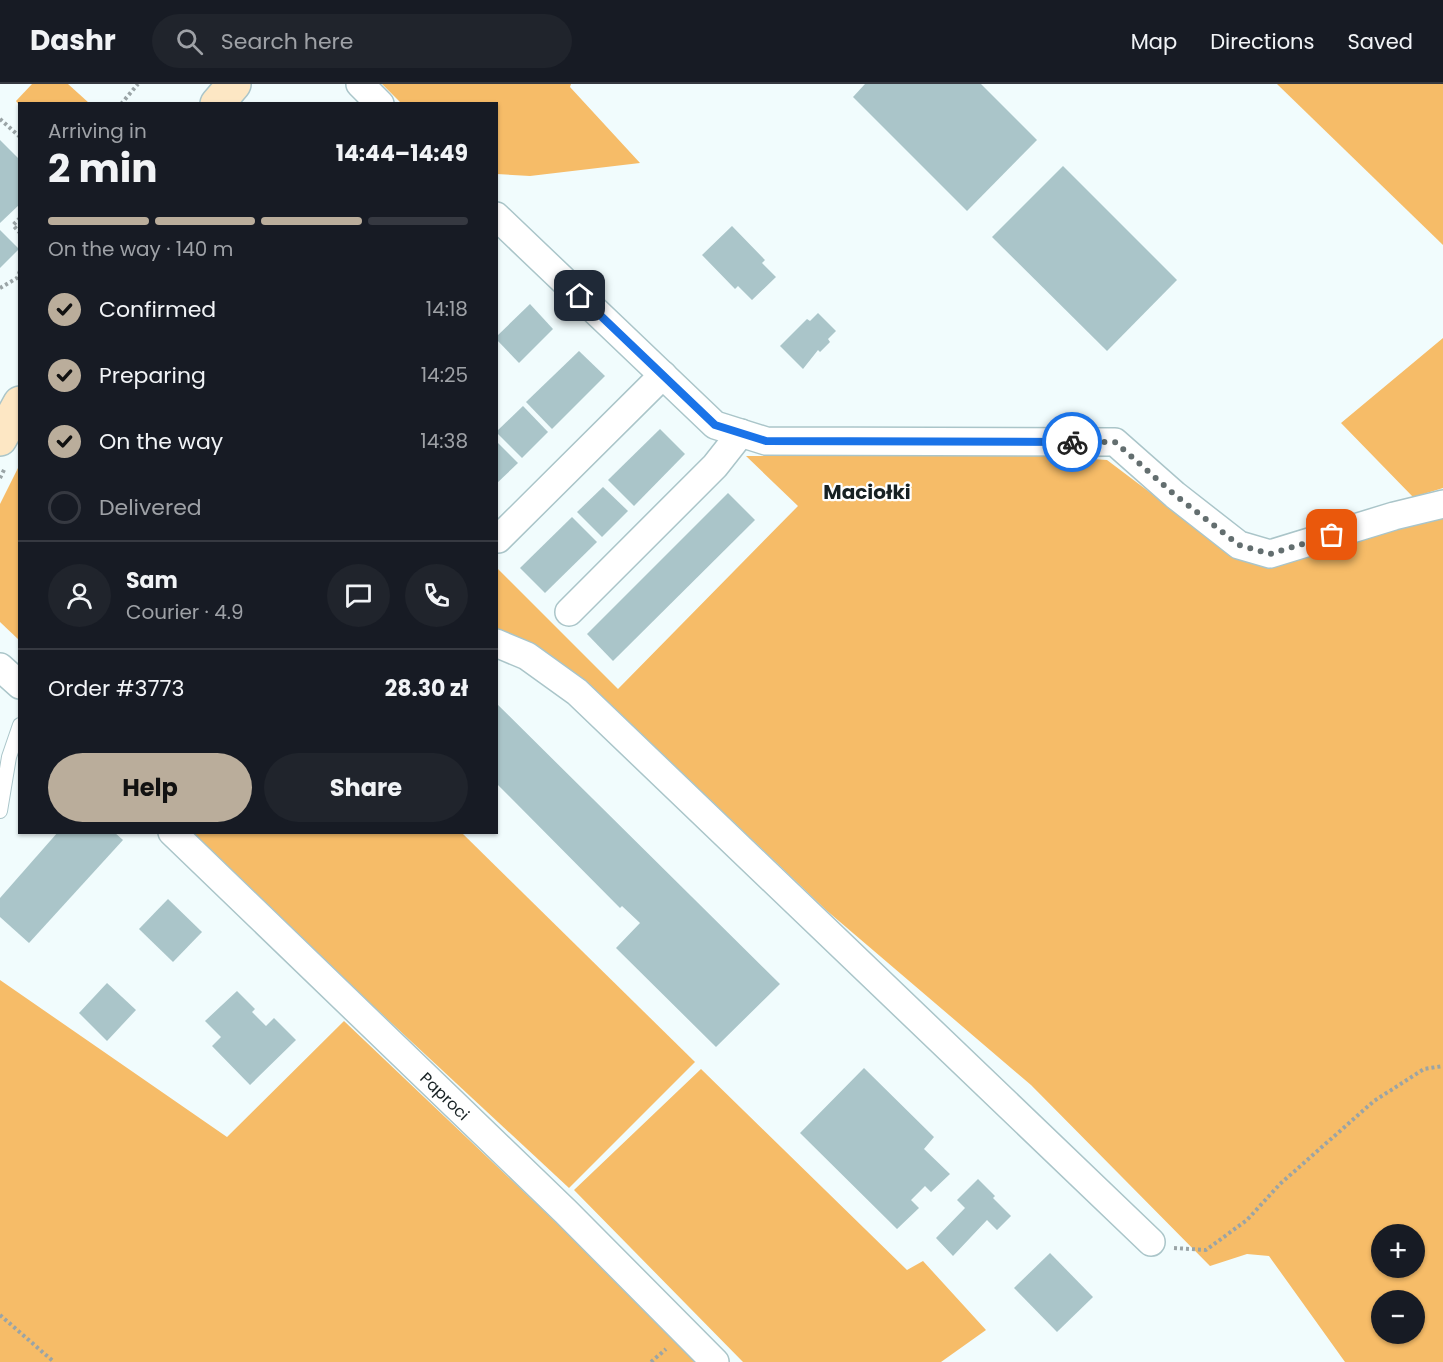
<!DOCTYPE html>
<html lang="en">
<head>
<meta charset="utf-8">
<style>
  :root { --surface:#171b24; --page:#20242c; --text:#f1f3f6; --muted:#9ea1a6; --line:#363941; --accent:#baad9b }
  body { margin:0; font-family:Poppins,sans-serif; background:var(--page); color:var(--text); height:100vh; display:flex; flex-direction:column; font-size:22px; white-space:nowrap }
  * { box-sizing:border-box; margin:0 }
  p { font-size:20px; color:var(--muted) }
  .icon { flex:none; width:33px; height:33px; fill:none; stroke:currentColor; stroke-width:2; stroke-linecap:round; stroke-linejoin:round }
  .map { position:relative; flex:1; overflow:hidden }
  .side { position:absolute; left:18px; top:18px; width:480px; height:732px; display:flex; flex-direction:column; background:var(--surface); border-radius:0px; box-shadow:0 2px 4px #0004 }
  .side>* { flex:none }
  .buttons { position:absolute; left:1371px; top:1140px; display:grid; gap:12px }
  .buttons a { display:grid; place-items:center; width:54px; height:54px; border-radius:50%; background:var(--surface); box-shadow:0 2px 4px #0004; font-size:30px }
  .pin { position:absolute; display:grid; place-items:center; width:51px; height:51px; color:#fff; margin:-26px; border-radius:12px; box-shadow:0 3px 9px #0006 }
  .courier { position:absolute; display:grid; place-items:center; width:60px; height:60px; margin:-30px; border:4px solid #1a73e8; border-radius:50%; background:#fff; color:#222; box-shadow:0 2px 8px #0007 }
  .headline em { font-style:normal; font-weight:700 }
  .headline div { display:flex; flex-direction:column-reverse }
  .headline { display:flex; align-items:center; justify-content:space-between; height:102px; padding:0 30px }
  h1 { font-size:39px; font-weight:700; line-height:45px }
  .bar { display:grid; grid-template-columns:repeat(4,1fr); gap:9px 6px; align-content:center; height:72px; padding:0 30px }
  .bar i { height:8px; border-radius:4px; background:var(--line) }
  .bar .active { background:var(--accent) }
  .bar p { grid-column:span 4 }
  .line { display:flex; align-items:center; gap:15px; padding:0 30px; border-top:2px solid var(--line) }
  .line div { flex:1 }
  .round { display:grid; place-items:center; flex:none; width:63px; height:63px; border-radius:32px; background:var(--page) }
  ol { padding:0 30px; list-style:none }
  li { display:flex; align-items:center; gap:18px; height:66px }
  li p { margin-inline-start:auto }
  li .icon { padding:6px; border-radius:50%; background:var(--accent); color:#111; stroke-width:4 }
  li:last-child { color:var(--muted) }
  li i { width:33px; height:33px; border:3px solid var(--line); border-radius:50% }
  .action { display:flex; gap:12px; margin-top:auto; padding:12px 30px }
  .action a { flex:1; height:69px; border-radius:36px; background:var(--accent); color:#111; font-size:24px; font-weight:700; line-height:69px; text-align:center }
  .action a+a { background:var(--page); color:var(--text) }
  header { display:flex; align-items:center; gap:36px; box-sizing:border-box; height:84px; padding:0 30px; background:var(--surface); border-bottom:2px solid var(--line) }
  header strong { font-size:28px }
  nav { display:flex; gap:33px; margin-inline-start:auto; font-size:21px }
  .search { width:420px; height:54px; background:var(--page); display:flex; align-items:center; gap:15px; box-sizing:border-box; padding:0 21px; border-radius:33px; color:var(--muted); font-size:22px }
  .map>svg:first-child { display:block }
  .green { fill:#f6bc68; fill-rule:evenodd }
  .building { fill:#aac5c9 }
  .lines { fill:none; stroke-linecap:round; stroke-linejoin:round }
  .lane-casing { stroke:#aac5c9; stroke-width:16 }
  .street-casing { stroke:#aac5c9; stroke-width:30 }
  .secondary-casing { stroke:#aac5c9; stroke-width:36 }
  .path { stroke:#9aa4a6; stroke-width:4; stroke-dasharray:3 3; stroke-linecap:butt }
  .lane { stroke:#fff; stroke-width:14 }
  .street { stroke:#fff; stroke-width:27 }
  .secondary { stroke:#fde7c4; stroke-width:33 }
  .done { stroke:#636e6f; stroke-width:6; stroke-dasharray:0 10.8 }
  .route { stroke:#1a73e8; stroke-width:8 }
  .labels { text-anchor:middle; stroke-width:4.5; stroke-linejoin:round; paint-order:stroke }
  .street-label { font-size:16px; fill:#172123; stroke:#fff }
  .quarter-label { font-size:20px; font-weight:bold; fill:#172123; stroke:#fff }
</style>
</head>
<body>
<header>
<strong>Dashr</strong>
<div class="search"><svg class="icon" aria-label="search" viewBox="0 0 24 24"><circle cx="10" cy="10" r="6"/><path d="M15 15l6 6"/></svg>Search here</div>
<nav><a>Map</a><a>Directions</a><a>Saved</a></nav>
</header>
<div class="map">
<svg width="1443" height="1278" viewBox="0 0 1443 1278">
  <rect width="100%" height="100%" fill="#f1fcfd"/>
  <g class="green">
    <polygon points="32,0 68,0 89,19 19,21 16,17"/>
    <polygon points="382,0 571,0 570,3 640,79 530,92 497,90 496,20 401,19"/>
    <polygon points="1277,0 1443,0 1443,161"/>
    <path d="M1443,254V404L1417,412L1443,411V1278H1345L1269,1172L1247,1170L1210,1182L1031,1001L826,826L679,686L550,571L497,551L496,483L618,605L798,422L746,372L1034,371L1107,376L1168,422L1270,470L1394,432L1413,413L1341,339ZM1382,1150H1414V1184H1382ZM1382,1216H1414V1250H1382Z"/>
    <polygon points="19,382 20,556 19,556 0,538 0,420"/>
    <polygon points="187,749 462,749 695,978 569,1104"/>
    <polygon points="0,896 227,1053 344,937 703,1278 0,1278"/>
    <polygon points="701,985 907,1186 923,1177 986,1246 941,1278 743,1278 574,1106"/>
  </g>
  <g class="building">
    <polygon points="865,0 981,0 1037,56 967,127 853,13"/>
    <polygon points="0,56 20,76 20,120 0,139"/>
    <polygon points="1063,82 1177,196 1107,267 992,153"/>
    <polygon points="732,142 765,176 762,179 776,193 752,216 738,202 735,205 702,171"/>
    <polygon points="0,146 19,165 0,184"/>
    <polygon points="530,220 553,245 519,279 496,255 496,253"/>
    <polygon points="818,229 836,247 828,255 830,258 820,268 818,266 803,285 780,262 807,235 810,237"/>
    <polygon points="579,267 605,292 552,345 526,318"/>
    <polygon points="523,322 548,348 522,374 496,348"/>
    <polygon points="660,345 685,370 634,422 608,396"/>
    <polygon points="496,357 518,379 496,400"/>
    <polygon points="603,403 628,427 602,453 577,428"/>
    <polygon points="728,409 755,436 613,577 587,550"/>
    <polygon points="572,433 597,458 545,509 520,484"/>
    <polygon points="496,619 780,900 716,963 616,864 640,839 622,822 620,824 496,699"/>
    <polygon points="58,748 114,748 123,756 29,859 0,833 0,814"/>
    <polygon points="168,815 202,848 173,878 139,845"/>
    <polygon points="107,899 136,926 107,957 79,929"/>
    <polygon points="237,907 255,925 252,928 266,942 274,934 296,956 250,1001 212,962 221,953 205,937"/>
    <polygon points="864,984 934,1053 924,1065 950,1090 931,1108 925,1102 911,1116 919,1124 897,1145 800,1049"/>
    <polygon points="978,1095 995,1112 993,1114 1011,1132 997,1146 987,1136 953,1172 936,1154 965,1124 957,1116"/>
    <polygon points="1050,1169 1093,1213 1057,1248 1014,1204"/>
  </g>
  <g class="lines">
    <defs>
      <polyline id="lane" points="0,727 9,673 20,641"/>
      <g id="street">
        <polyline points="360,0 380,20"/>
        <polyline points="496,132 715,341 766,357 1115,358 1175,411 1239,461 1270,470 1394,432 1443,420"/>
        <polyline points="498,455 663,291"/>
        <polyline points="569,528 715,382 741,349"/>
        <polyline points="496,559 527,572 577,608 1151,1158"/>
        <polyline points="0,583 20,601"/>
        <polyline points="172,748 566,1128 715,1278"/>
      </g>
      <g id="secondary">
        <polyline points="217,20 234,0"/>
        <polyline points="0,355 20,319"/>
      </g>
    </defs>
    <use href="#lane" class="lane-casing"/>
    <use href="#street" class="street-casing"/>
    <use href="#secondary" class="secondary-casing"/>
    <g class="path">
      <polyline points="121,20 138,0"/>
      <polyline points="0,35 20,53"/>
      <polyline points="20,134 13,141 20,149"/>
      <polyline points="0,204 17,194 20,187"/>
      <polyline points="0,394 5,384"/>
      <polyline points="1174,1164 1206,1166 1247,1136 1280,1100 1374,1017 1424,985 1443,982"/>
      <polyline points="0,1231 54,1278"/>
      <polyline points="651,1278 666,1265"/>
    </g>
    <use href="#lane" class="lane"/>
    <use href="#street" class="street"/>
    <use href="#secondary" class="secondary"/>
  </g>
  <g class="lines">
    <polyline class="done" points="1072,358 1115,358 1175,411 1239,461 1270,470 1332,451"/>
    <polyline class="route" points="580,212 715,341 766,357 1072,358"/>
  </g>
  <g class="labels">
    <g class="street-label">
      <text transform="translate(445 1012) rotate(44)" y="6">Paproci</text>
    </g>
    <g class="quarter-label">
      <text x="867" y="415">Maciołki</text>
    </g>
  </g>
</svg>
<div class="buttons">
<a>+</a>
<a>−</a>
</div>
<div class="pin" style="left:1332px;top:451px;background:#ea580c"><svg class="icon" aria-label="bag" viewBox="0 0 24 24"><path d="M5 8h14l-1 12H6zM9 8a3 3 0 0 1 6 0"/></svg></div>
<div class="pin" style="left:580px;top:212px;background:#1f2937"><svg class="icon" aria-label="home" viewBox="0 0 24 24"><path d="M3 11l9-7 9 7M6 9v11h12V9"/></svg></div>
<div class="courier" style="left:1072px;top:358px"><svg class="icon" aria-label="bike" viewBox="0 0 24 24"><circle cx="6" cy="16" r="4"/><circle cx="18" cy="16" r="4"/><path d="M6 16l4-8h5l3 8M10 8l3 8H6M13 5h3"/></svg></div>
<section class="side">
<div class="headline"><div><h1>2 min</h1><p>Arriving in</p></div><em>14:44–14:49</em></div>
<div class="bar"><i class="active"></i><i class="active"></i><i class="active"></i><i></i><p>On the way · 140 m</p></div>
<ol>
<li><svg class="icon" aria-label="check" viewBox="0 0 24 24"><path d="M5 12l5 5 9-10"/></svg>Confirmed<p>14:18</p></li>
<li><svg class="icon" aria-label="check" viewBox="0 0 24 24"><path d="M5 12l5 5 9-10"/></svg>Preparing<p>14:25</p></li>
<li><svg class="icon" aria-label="check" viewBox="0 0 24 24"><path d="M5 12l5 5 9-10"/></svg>On the way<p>14:38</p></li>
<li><i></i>Delivered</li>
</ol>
<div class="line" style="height:108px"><a class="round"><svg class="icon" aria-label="person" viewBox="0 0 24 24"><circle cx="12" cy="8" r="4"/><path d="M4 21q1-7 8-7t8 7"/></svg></a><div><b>Sam</b><p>Courier · 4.9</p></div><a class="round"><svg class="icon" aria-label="chat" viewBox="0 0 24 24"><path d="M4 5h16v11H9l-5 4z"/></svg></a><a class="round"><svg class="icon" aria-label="phone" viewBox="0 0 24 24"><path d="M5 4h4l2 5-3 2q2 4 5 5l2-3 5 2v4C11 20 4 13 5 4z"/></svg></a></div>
<div class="line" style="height:78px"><div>Order #3773</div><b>28.30 zł</b></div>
<div class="action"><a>Help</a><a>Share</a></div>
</section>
</div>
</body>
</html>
